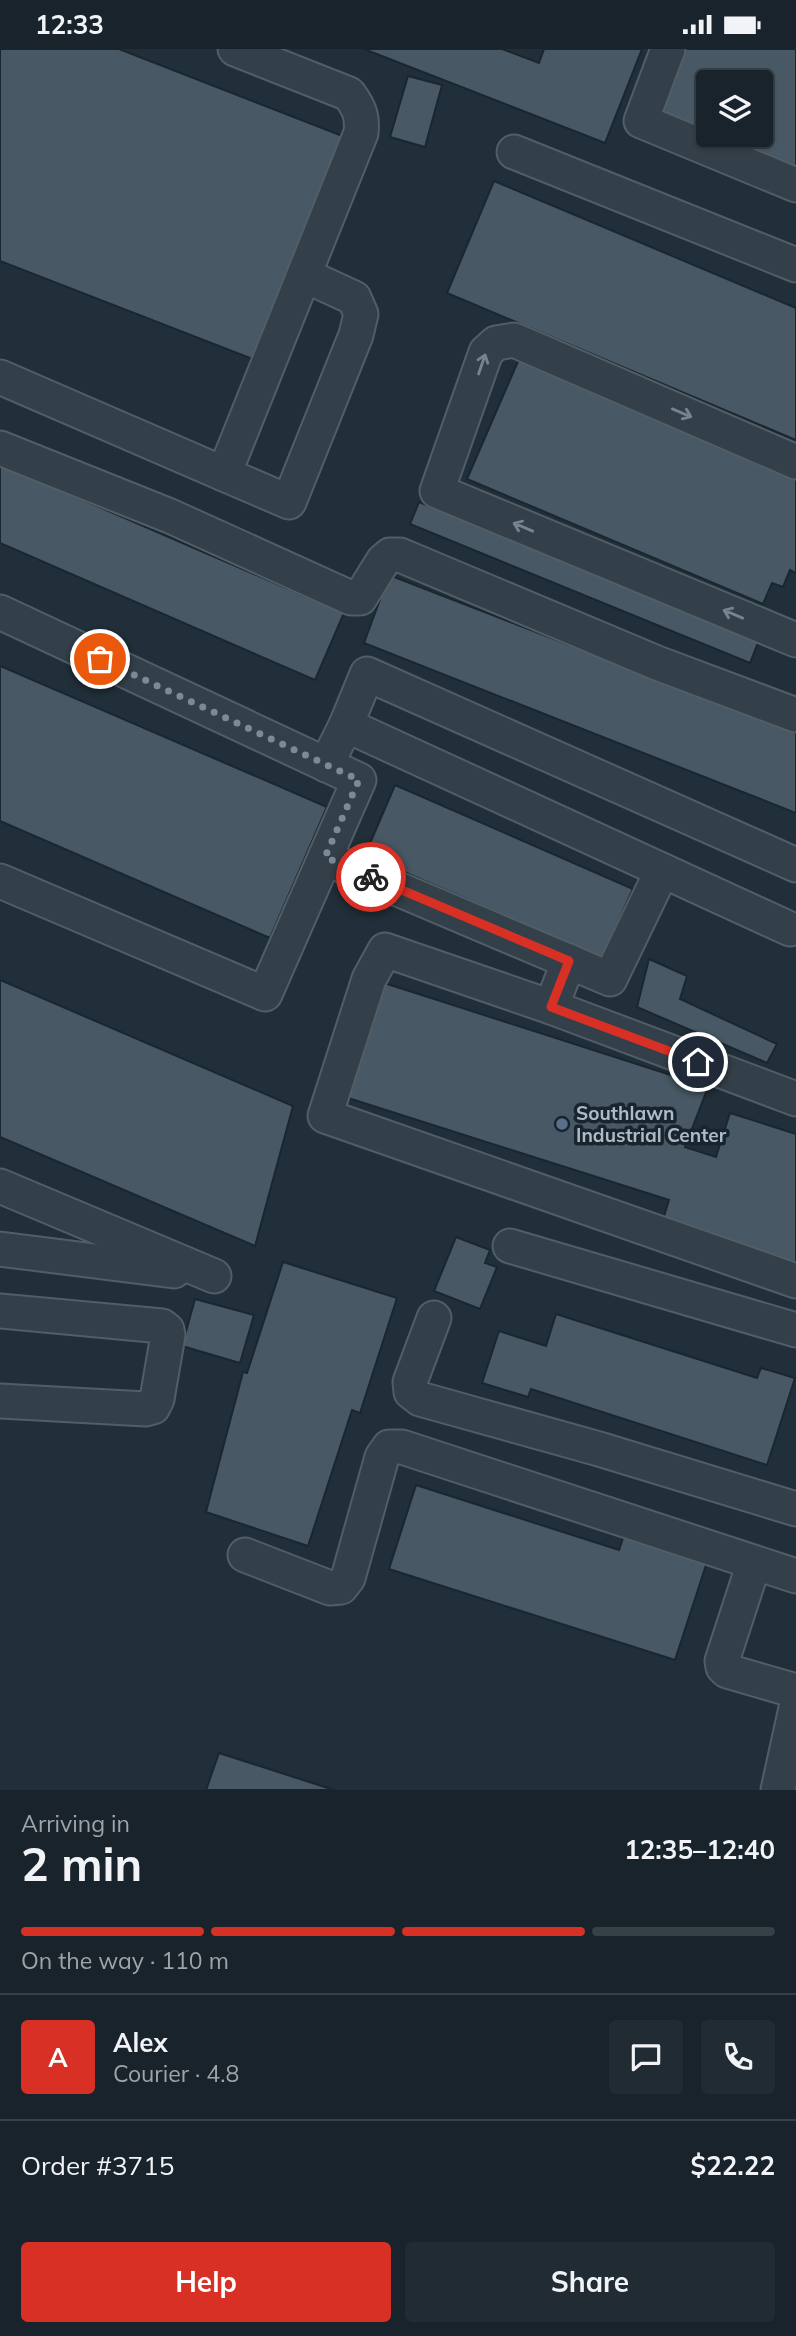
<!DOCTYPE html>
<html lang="en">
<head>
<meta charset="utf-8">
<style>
  :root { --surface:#18232b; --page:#212b33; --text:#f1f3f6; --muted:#9fa4a9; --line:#364047; --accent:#d93025 }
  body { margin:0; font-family:Mulish,sans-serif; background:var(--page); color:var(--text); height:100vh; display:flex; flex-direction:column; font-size:26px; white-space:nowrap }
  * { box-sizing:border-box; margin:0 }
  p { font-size:23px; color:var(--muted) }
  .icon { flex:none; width:38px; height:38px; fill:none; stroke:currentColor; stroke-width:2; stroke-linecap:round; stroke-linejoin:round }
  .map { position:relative; height:1741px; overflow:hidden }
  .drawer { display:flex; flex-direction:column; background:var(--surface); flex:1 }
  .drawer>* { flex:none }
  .fabs { position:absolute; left:696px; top:21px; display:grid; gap:14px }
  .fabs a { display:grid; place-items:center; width:77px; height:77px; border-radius:7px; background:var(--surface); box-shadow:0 2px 5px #0004,0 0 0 2px var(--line); font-size:35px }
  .pin { position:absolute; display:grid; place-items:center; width:60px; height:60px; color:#fff; margin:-30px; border:4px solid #fff; border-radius:50%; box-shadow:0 2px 7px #0007 }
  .courier { position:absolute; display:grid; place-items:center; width:70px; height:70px; margin:-35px; border:5px solid #d93025; border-radius:50%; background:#fff; color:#222; box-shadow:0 2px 9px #0007 }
  .overview em { font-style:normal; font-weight:700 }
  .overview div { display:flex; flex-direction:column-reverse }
  .overview { display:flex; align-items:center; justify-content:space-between; height:119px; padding:0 21px }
  h1 { font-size:46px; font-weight:700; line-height:52px }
  .bar { display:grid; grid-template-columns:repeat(4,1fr); gap:10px 7px; align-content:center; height:84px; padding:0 21px }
  .bar i { height:9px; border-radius:5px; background:var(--line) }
  .bar .current { background:var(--accent) }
  .bar p { grid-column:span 4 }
  .line { display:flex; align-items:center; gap:18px; padding:0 21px; border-top:2px solid var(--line) }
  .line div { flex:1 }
  .round { display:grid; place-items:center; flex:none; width:74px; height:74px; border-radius:7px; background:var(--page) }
  .primary-button { display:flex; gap:14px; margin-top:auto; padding:14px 21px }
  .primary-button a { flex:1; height:80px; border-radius:7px; background:var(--accent); color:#fff; font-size:28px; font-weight:700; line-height:80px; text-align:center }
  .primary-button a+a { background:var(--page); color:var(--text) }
  .status { display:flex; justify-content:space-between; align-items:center; height:49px; padding:0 35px; background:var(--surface); direction:ltr }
  .status svg { height:19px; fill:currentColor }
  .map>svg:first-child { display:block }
  .building { fill:#485965; stroke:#1b2730; stroke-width:2 }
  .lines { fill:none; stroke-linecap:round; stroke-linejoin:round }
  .minor-casing { stroke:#515e67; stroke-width:37 }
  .minor { stroke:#344049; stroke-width:33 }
  .oneway { stroke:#77848e }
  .done { stroke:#7c8a95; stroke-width:7; stroke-dasharray:0 12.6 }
  .route { stroke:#d93025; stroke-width:9 }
  .service-dot { fill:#5c6f8a; stroke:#19252e; stroke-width:2.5 }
  .labels { text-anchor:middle; stroke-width:7; stroke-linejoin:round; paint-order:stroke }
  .poi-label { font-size:19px; font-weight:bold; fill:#aebbc6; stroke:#19252e; text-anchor:start }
</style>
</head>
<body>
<div class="status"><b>12:33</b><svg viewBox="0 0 49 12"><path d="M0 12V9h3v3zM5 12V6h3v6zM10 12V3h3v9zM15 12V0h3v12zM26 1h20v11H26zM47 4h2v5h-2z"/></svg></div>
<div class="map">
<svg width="796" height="1741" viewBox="0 0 796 1741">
  <rect width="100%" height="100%" fill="#202f39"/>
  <g class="building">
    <polygon points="0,0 119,0 345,88 258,312 0,212"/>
    <polygon points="364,0 502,0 539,14 544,0 642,0 605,94"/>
    <polygon points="684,0 796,0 796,119 710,86 761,86 761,33 709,33 709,85 658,65"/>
    <polygon points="408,27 442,36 425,98 390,88"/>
    <polygon points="494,132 796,259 796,391 447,244"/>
    <polygon points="519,310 796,427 796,524 790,521 783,538 772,534 763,555 467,430"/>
    <polygon points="0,415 344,564 315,631 0,494"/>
    <polygon points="419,453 759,591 750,614 410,475"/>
    <polygon points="389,526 796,684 796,764 364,594"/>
    <polygon points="0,617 327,758 270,889 0,772"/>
    <polygon points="395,736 633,840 602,909 365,806"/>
    <polygon points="649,910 687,927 680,950 777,995 767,1014 637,958"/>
    <polygon points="0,931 293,1057 255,1197 0,1088"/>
    <polygon points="378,932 708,1038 685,1098 716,1108 730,1064 796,1085 796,1217 662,1174 669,1151 345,1048"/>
    <polygon points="456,1188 490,1201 485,1214 497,1218 480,1260 434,1242"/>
    <polygon points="283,1213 397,1249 360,1364 352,1361 308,1497 206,1463 243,1323 247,1324"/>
    <polygon points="195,1250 254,1266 240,1314 182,1297"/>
    <polygon points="556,1265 757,1329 761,1319 795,1329 767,1416 531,1340 528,1348 482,1334 499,1282 546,1297"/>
    <polygon points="416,1436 619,1501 624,1486 707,1513 675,1611 389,1520"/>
    <polygon points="219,1704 334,1741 206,1741"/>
  </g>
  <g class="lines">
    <defs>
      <g id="minor">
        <polyline points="668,0 641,72 796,136"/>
        <polyline points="514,103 796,216"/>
        <path d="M0,328L224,425L361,84C363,67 359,59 349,45L235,0"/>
        <polyline points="0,399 170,467 351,549 360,549 383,512 390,506 400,506 657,614 796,666"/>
        <polyline points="796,413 514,291 496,294 486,303 437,442 796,591"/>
        <polyline points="224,425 289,453 356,286 361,265 354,249 304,226"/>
        <polyline points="0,563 359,731 265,945 0,832"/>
        <polyline points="346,676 790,880"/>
        <polyline points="326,716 346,676 367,625 796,816"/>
        <polyline points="325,809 610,930 662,822"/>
        <polyline points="569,912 551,958 385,901 369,930 325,1067 796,1232"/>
        <polyline points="551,958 796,1050"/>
        <polyline points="0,1137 214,1227"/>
        <polyline points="510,1197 796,1281"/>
        <polyline points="0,1200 174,1222"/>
        <polyline points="0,1262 162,1277 167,1281 168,1286 157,1350 153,1358 146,1360 0,1352"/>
        <polyline points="434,1269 410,1333 411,1343 420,1350 599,1400 796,1460"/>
        <polyline points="245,1506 330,1539 341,1538 348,1529 382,1408 389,1398 402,1398 796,1527"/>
        <polyline points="754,1514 722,1612 723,1618 727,1622 796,1642"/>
        <polyline points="778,1741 796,1659"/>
      </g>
    </defs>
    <use href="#minor" class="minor-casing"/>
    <use href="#minor" class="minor"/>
  </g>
  <defs><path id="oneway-shaft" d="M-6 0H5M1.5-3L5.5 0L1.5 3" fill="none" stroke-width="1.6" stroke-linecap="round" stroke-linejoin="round" transform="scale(1.75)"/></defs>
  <g class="oneway">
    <use href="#oneway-shaft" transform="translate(482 315) rotate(-71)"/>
    <use href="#oneway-shaft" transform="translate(682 364) rotate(23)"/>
    <use href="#oneway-shaft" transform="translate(523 478) rotate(-157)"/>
    <use href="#oneway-shaft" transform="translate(733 565) rotate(-157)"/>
  </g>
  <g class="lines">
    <polyline class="done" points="100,610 359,731 325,808 371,828"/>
    <polyline class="route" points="371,828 569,912 551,958 698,1013"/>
  </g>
  <circle class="service-dot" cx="562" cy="1075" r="7"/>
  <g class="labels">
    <g class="poi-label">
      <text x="576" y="1071">Southlawn<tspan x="576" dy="22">Industrial Center</tspan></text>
    </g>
  </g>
</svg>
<div class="fabs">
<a><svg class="icon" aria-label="layers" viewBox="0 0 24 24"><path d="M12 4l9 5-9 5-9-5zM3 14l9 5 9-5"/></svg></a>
</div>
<div class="pin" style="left:100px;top:610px;background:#ea580c"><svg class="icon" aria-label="bag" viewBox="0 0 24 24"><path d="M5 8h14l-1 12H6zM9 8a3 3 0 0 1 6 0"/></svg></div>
<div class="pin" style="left:698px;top:1013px;background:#1f2937"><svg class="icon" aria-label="home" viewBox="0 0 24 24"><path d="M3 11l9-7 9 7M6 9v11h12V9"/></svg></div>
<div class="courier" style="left:371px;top:828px"><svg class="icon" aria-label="bike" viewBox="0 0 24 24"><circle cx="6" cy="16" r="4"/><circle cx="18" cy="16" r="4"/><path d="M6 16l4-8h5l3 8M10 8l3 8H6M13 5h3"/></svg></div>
</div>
<section class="drawer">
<div class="overview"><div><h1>2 min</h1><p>Arriving in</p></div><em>12:35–12:40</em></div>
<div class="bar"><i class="current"></i><i class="current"></i><i class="current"></i><i></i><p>On the way · 110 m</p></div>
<div class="line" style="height:126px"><b class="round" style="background:var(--accent);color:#fff">A</b><div><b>Alex</b><p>Courier · 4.8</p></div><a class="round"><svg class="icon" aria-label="chat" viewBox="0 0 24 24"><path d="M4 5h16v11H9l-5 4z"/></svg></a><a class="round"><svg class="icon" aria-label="phone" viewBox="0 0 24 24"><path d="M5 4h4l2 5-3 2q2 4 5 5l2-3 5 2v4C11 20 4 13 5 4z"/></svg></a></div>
<div class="line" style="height:91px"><div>Order #3715</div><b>$22.22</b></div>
<div class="primary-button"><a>Help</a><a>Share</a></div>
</section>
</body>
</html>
